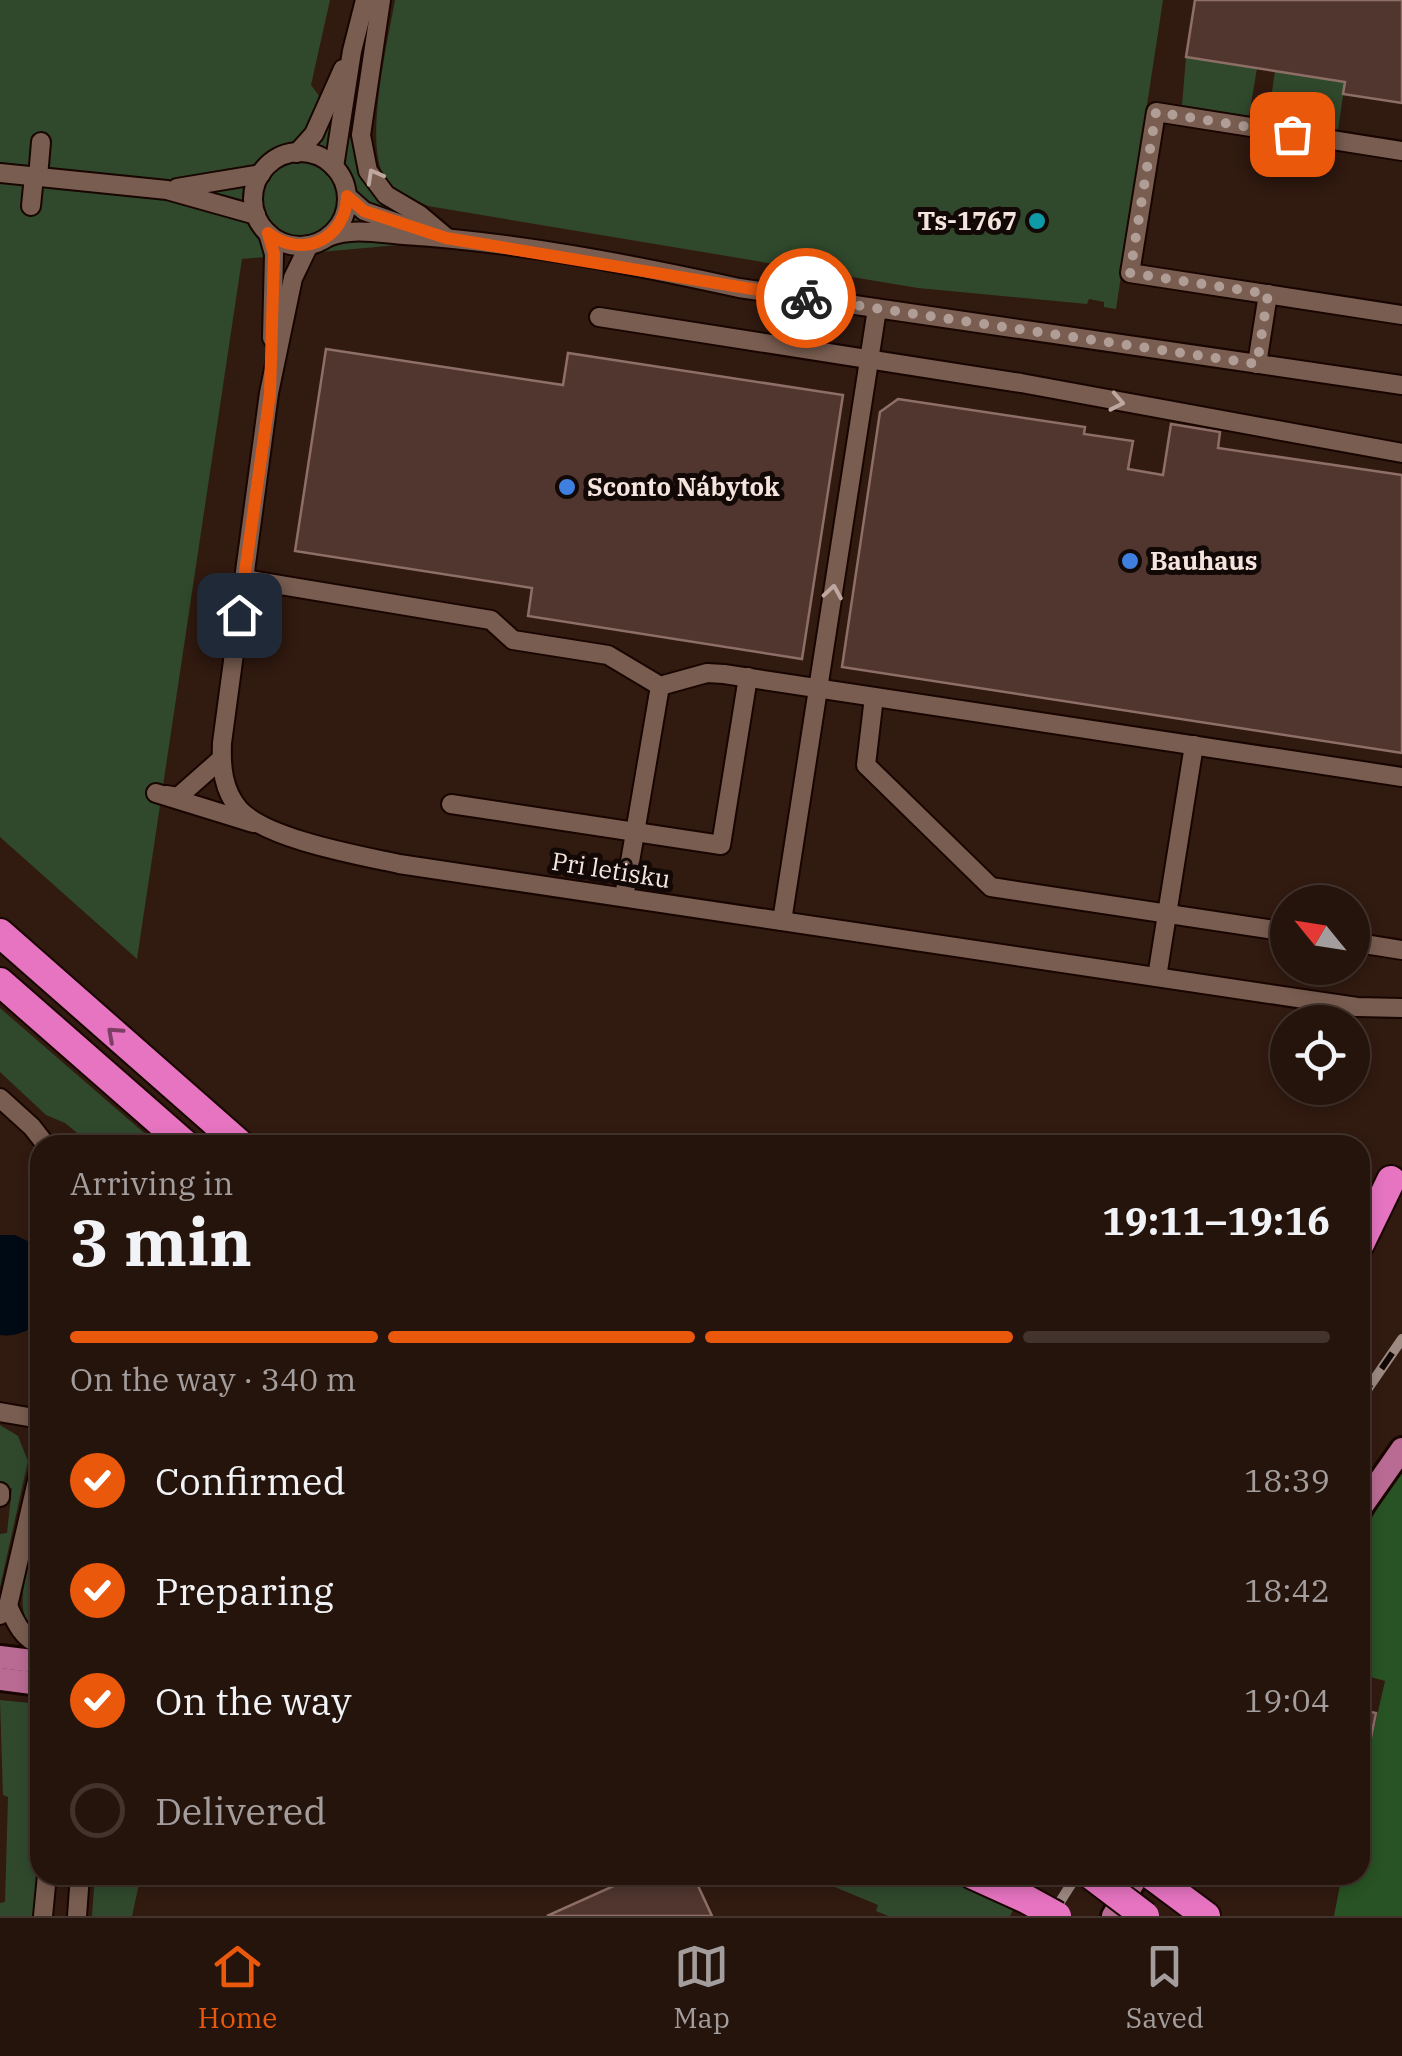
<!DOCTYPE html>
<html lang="en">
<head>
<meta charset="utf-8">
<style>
  :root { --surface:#25140c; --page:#31211a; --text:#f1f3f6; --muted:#a39e9d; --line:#42332d; --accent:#ea580c }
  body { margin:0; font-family:"IBM Plex Serif",serif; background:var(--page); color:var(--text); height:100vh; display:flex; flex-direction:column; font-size:38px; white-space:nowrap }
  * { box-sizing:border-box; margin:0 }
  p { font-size:32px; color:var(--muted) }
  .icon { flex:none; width:55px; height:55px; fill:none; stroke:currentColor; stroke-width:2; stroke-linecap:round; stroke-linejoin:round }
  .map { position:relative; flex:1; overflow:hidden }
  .sheet { position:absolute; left:30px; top:1135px; width:1340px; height:750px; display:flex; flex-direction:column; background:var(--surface); border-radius:30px; box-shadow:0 5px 15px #0003,0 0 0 2px var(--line) }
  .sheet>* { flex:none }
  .needle { width:65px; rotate:300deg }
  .fabs { position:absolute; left:1270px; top:885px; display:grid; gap:20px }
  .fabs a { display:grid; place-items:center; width:100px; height:100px; border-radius:50%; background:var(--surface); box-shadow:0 5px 15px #0003,0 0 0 2px var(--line); font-size:50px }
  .pin { position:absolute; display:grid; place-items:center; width:85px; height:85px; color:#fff; margin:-42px; border-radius:20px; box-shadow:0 5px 15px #0006 }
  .courier { position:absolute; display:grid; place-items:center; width:100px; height:100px; margin:-50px; border:8px solid #ea580c; border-radius:50%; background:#fff; color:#222; box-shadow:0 2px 12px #0007 }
  .headline em { font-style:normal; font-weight:800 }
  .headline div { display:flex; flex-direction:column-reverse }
  .headline { display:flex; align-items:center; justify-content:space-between; height:170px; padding:0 40px }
  h1 { font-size:65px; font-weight:800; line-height:75px }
  .bar { display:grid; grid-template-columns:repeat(4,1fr); gap:15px 10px; align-content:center; height:120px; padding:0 40px }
  .bar i { height:12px; border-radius:8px; background:var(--line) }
  .bar .current { background:var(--accent) }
  .bar p { grid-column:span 4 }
  ol { padding:0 40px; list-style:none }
  li { display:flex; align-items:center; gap:30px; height:110px }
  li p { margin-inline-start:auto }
  li .icon { padding:10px; border-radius:50%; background:var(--accent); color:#fff; stroke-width:4 }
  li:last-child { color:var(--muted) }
  li i { width:55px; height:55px; border:5px solid var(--line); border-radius:50% }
  .tab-bar { display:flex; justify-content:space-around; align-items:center; height:140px; border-top:2px solid var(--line); background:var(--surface); font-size:28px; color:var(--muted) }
  .tab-bar a { display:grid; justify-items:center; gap:5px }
  .tab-bar .current { color:var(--accent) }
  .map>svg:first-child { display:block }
  .green { fill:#30492d }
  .forest { fill:#285324 }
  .water { fill:#000a14 }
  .building { fill:#50362f; stroke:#8e6f67; stroke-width:2.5 }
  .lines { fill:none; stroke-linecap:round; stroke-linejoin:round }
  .minor-casing { stroke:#180500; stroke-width:22 }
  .major-casing { stroke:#180500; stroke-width:28 }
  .highway-casing { stroke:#180500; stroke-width:32 }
  .minor { stroke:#795d51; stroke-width:18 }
  .major { stroke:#ba6b94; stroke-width:22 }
  .highway { stroke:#e674c1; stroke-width:28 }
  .rail-casing { stroke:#9d8a82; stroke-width:10 }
  .rail { stroke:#120805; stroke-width:6; stroke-dasharray:19; stroke-linecap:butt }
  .highway-bridge-casing { stroke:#180500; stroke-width:32; stroke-linecap:butt }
  .highway-bridge { stroke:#e674c1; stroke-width:28 }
  .oneway { stroke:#bda79e }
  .oneway2 { stroke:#7c3e63 }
  .done { stroke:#b09d95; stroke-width:10; stroke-dasharray:0 18 }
  .route { stroke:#ea580c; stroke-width:12 }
  .culture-dot { fill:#0f9aa8; stroke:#120805; stroke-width:4 }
  .shop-dot { fill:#3f7fe0; stroke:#120805; stroke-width:4 }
  .labels { text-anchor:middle; stroke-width:10; stroke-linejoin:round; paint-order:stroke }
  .poi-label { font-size:25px; font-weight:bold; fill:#f4e4dd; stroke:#120805; text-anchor:start }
  .street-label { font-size:25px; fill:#f4e4dd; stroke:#120805 }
</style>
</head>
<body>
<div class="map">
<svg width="1402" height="1916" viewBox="0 0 1402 1916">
  <rect width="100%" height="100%" fill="#311a10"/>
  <g class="green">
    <polygon points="0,0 330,0 311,85 383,182 443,241 242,259 137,959 0,837"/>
    <path d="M395,0H1163L1116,309L1104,307V302L1089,299L1087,304L918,288L428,206C411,198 394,192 384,176C364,142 388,40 395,0Z"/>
    <polygon points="1186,57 1257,68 1249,116 1182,105"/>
    <polygon points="1275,71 1345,82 1338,130 1268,119"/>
    <polygon points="0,1008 158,1145 92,1145 65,1123 46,1115 0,1072"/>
    <polygon points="0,1425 18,1436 28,1461 0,1587 0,1534 7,1533 12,1488 6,1489 0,1483"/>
    <path d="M40,1525V1635C5,1616 33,1555 40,1525Z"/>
    <polygon points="0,1700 40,1704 37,1916 0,1916 0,1903 5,1902 8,1797 3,1795"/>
    <polygon points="95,1875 141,1875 132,1916 92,1916"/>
    <polygon points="806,1875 938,1875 1015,1907 1010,1916 888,1916 876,1911 878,1905"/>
  </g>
  <polygon class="forest" points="1402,1465 1402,1916 1334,1916 1342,1875 1360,1875 1360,1790 1385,1681 1360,1674 1360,1539"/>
  <path class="water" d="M0,1235H15L40,1247V1323C28,1331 15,1337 0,1335Z"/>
  <g class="building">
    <polygon points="1195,0 1402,0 1402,103 1343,94 1345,82 1186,57"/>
    <polygon points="326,349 563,385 568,353 843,395 802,659 528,616 532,588 295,551"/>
    <polygon points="898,399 1085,427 1084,434 1133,441 1128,469 1163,475 1171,424 1220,432 1218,448 1402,475 1402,753 842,667 880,412"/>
    <polygon points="1360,1710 1376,1713 1367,1757 1360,1756"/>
    <polygon points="638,1875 693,1875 712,1916 547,1916"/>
  </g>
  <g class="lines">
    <defs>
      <g id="minor">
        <polyline points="381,0 361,135 368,171 386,195 420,215 446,237"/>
        <polyline points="1402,151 1156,112 1130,273 1402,315"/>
        <circle cx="300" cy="199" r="47"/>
        <polyline points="297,153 314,134 343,69"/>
        <polyline points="334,167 352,51 365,0"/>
        <polyline points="0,173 167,190 256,215"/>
        <polyline points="38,177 41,142"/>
        <polyline points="177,188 261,174"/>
        <polyline points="347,196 364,211 412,228"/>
        <polyline points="31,206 34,176"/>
        <polyline points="268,233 274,254 272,338"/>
        <path d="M328,237C352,227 379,233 404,235C516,242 630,264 739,288L1402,385"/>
        <path d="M309,245L293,278L269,393L222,743C221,767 223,790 239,809C266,839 358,855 399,864L1357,1007L1402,1008"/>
        <polyline points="599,317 1021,383 1402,453"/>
        <polyline points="1257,364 1268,294"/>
        <polyline points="244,579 491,620 513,640 608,655 660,686 707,673 724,674 1402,777"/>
        <polyline points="874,697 866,765 991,887 1288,932"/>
        <polyline points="156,793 253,823"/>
        <polyline points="166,795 178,797 221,759"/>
        <polyline points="451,804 721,845 748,677"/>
        <polyline points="624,897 660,686"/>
        <polyline points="782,921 877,309"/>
        <polyline points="1352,942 1402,950"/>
        <polyline points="1157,977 1194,745"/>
        <polyline points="0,1098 32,1127 46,1145"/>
        <polyline points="0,1412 40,1419"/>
        <polyline points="0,1492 0,1497"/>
        <path d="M8,1606C15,1621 23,1640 40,1644"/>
        <polyline points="0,1615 8,1606 40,1468"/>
        <polyline points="43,1916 47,1875"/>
        <polyline points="77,1916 80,1875"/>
      </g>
      <g id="major">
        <polyline points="1360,1509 1402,1449"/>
        <polyline points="0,1657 40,1662"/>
        <polyline points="0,1679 40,1684"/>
        <polyline points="1113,1916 1138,1875"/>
      </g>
      <g id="highway">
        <polyline points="0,933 241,1145"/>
        <polyline points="0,982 186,1145"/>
        <polyline points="1360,1244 1391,1180"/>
        <polyline points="973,1875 1026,1899"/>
        <polyline points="1151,1875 1206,1916"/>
      </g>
    </defs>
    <use href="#minor" class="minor-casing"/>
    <use href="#major" class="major-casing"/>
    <use href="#highway" class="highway-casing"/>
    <use href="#minor" class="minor"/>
    <use href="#major" class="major"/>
    <use href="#highway" class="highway"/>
    <defs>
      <g id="rail">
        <polyline points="1360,1400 1402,1339"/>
        <polyline points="1051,1916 1077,1875"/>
      </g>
    </defs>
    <use href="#rail" class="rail-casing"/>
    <use href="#rail" class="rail"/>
    <defs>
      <g id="highway-bridge">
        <polyline points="1091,1875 1145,1916"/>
        <polyline points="1026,1899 1057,1916"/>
      </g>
    </defs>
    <use href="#highway-bridge" class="highway-bridge-casing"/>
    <use href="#highway-bridge" class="highway-bridge"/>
  </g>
  <defs><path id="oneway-chevron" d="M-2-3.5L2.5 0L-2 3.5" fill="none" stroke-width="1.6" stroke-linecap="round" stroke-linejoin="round" transform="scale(2.5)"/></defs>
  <g class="oneway">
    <use href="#oneway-chevron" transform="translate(374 176) rotate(-119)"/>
    <use href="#oneway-chevron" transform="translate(1117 402) rotate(11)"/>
    <use href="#oneway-chevron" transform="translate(833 592) rotate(-81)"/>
  </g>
  <use class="oneway2" href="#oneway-chevron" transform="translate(114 1034) rotate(-138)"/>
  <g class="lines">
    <polyline class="done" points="806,298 1257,364 1268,294 1130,273 1156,112 1292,134"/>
    <path class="route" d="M239,615L270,394L274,254L268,233C302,260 346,239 347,196L364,211L446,238L806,298"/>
  </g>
  <circle class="culture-dot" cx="1037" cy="221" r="10"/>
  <g class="shop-dot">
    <circle cx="567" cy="487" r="10"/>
    <circle cx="1130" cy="561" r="10"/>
  </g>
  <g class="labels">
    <g class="poi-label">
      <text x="1017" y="230" text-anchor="end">Ts-1767</text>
      <text x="587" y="496">Sconto Nábytok</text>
      <text x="1150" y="570">Bauhaus</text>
    </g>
    <g class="street-label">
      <text transform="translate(611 870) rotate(9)" y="9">Pri letisku</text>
    </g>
  </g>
</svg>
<div class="fabs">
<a><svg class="needle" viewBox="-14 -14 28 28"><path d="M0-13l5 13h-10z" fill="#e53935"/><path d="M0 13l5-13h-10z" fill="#a39e9d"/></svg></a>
<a><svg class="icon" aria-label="locate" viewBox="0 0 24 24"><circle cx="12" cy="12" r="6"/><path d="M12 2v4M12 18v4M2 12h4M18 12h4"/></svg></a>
</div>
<div class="pin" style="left:1292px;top:134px;background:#ea580c"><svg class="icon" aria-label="bag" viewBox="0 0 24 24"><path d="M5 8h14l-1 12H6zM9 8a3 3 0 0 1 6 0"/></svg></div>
<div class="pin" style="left:239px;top:615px;background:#1f2937"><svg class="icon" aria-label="home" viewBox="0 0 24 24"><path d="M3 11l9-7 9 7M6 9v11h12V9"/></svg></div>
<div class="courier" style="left:806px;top:298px"><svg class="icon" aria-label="bike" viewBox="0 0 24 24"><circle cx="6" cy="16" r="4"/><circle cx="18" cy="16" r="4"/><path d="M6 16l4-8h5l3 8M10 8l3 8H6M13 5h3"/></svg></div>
<section class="sheet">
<div class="headline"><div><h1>3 min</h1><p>Arriving in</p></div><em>19:11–19:16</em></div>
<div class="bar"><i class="current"></i><i class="current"></i><i class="current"></i><i></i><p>On the way · 340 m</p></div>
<ol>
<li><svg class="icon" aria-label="check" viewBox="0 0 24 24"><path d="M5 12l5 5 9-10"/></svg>Confirmed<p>18:39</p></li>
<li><svg class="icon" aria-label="check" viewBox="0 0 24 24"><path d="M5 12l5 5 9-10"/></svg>Preparing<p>18:42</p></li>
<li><svg class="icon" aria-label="check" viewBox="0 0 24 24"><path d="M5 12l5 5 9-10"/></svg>On the way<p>19:04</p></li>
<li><i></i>Delivered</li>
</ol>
</section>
</div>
<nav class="tab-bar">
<a class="current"><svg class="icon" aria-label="home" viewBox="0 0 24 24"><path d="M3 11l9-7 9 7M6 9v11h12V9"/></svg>Home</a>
<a><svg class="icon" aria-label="map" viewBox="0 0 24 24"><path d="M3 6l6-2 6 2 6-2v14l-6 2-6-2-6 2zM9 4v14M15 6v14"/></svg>Map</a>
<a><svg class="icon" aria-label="saved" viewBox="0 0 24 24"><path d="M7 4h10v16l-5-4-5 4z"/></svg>Saved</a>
</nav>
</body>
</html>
